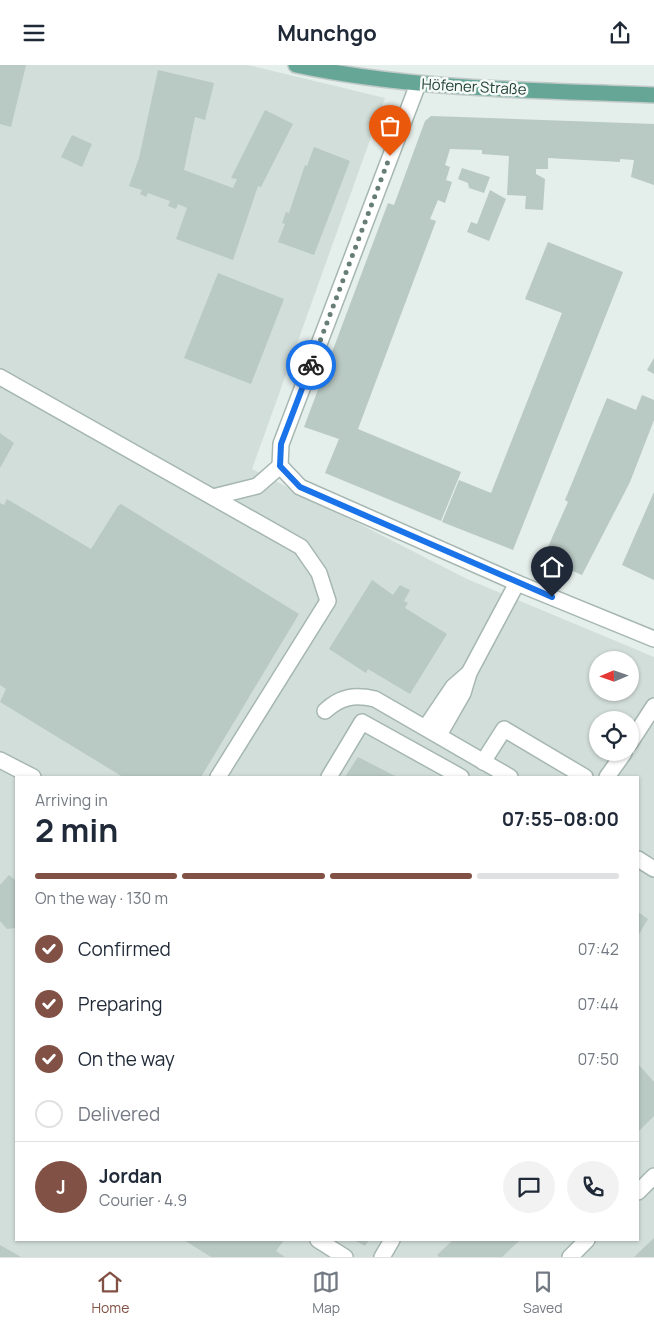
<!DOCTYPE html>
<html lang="en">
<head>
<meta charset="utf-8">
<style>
  :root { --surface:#fff; --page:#f2f2f3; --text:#1f2937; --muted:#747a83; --line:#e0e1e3; --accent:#825145 }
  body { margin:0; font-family:Manrope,sans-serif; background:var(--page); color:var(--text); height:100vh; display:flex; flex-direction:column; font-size:19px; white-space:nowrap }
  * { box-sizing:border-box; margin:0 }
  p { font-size:16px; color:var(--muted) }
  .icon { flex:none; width:28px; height:28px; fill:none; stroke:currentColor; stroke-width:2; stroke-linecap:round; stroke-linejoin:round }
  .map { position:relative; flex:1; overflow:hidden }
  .drawer { position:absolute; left:15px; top:711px; width:624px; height:465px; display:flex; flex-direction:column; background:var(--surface); border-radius:0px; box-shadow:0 1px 4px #0004 }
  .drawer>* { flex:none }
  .needle { width:32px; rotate:268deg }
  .controls { position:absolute; left:589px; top:586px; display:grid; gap:10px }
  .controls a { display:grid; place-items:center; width:50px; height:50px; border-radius:50%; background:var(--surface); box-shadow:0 1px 4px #0004; font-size:25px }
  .pin { position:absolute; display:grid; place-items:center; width:42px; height:42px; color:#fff; margin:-51px -21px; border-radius:50% 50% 50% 0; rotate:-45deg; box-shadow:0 0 5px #0007 }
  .pin .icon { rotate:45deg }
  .courier { position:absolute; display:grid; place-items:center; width:50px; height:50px; margin:-25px; border:4px solid #1a73e8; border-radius:50%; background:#fff; color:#222; box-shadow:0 1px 6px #0007 }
  .overview em { font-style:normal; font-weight:700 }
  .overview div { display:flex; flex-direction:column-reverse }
  .overview { display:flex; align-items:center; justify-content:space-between; height:85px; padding:0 20px }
  h1 { font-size:32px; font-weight:700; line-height:38px }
  .bar { display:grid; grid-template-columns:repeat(4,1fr); gap:8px 5px; align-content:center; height:60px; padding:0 20px }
  .bar i { height:6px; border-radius:4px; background:var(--line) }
  .bar .on { background:var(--accent) }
  .bar p { grid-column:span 4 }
  .line { display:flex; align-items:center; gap:12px; padding:0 20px; border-top:1px solid var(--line) }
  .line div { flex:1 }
  .round { display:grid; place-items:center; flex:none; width:52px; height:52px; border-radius:26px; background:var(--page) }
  ol { padding:0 20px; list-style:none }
  li { display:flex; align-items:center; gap:15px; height:55px }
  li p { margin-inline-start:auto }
  li .icon { padding:5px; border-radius:50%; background:var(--accent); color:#fff; stroke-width:4 }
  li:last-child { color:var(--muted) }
  li i { width:28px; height:28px; border:2px solid var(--line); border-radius:50% }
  header { display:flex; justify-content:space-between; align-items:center; height:65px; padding:0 20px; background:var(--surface); font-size:22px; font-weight:700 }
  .dock { display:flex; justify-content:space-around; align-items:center; height:70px; border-top:1px solid var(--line); background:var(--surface); font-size:14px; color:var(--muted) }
  .dock a { display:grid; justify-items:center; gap:2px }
  .dock .on { color:var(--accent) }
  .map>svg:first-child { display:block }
  .built { fill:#d2ded9; fill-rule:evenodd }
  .building { fill:#b9c9c3 }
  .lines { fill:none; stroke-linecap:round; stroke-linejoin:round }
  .minor-casing { stroke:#a6b7b1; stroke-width:18 }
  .major-casing { stroke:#c1cac8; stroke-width:18 }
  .minor { stroke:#fff; stroke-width:15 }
  .major { stroke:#66a697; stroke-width:15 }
  .done { stroke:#667e77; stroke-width:5; stroke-dasharray:0 9 }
  .route { stroke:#1a73e8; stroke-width:6 }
  .labels { text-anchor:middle; stroke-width:5; stroke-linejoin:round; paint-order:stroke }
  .street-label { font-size:15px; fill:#224139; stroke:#f5faf7 }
</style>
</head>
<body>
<header><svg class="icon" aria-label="menu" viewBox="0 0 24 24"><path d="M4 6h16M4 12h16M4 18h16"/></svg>Munchgo<svg class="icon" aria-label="share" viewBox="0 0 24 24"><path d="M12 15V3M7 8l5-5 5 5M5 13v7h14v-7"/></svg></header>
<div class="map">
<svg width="654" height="1192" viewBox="0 0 654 1192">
  <rect width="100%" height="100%" fill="#e4eeea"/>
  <path class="built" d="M0,0H248L385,33L252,404L467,514L654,592V1192H0ZM598,595H630V628H598ZM598,655H630V688H598ZM16,712H638V1175H16Z"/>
  <g class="building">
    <polygon points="0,0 26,0 11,62 0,59"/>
    <polygon points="158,5 214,18 205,55 195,52 184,105 233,123 237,114 231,113 265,45 293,59 261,122 258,121 233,195 176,174 187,143 178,139 176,144 168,141 170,136 148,128 146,132 140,129 142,125 129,121 139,93"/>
    <polygon points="431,51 654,59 654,120 631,112 634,95 620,94 620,97 548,93 548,104 536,104 536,109 545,114 543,145 525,144 526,131 507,130 509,91 482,89 482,85 450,84 445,100 450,102 446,115 452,117 445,138 438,135 430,154 436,156 358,364 461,407 441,456 325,408 339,374 304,362 388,138 394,140 425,56"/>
    <polygon points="72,70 92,79 82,102 61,92"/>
    <polygon points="314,82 350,96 314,190 278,177 285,159 282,158 286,147 289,148 305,100 307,101"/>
    <polygon points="462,103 490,112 484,128 469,123 468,118 458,114"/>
    <polygon points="490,125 506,134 489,176 467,167 471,157 477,159"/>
    <polygon points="548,177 623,207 513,485 442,457 459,415 491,428 562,248 525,234"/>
    <polygon points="218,208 284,234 251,319 184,293"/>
    <polygon points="654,293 654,309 647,305"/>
    <polygon points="642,330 654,335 654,355 630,417 582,510 543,493 568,437 565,435 607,333 636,345"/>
    <polygon points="0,368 14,378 0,403"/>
    <polygon points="654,427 654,515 622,500"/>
    <polygon points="7,434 91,484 118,441 121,439 299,549 201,712 123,712 0,637 6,624 0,620 0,438 4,440"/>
    <polygon points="372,515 393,530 400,520 410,525 404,536 408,538 405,543 447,569 410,629 368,604 366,608 329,584"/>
    <polygon points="358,692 397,712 345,712"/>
    <polygon points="9,810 15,815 16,814 16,863 7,864 0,856 0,820"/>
    <polygon points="638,847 648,854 638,871"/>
    <polygon points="639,1000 654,1017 654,1051 638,1067"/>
    <polygon points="654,1173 654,1192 634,1192"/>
    <polygon points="184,1175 284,1175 276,1186 285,1192 211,1192"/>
    <polygon points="354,1175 369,1175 365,1181"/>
    <polygon points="453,1175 520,1175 502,1192 439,1192 437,1190"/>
    <polygon points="0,1180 21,1192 0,1192"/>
  </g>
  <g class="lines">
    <defs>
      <g id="minor">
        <polyline points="0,312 301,482 319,508 328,536 218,712"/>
        <polyline points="280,401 300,422 517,518 654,574"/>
        <polyline points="280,401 281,379 418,19"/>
        <polyline points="213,432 257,421 280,401"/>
        <path d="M325,646C340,632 354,629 375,634L510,712"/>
        <polyline points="426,662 453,622 469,608"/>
        <polyline points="439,670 463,628 469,608 517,518"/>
        <polyline points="630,678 654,641"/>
        <polyline points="0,695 33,712"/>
        <polyline points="483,697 504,664 585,712"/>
        <polyline points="329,712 362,657 461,712"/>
        <polyline points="607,712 624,688"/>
        <polyline points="638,794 654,804"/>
        <polyline points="638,1127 654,1111"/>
        <polyline points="318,1175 345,1192"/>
        <polyline points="382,1192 392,1175"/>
        <polyline points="570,1192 587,1175"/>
      </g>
      <path id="major" d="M296,0C413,25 534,25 654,30"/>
    </defs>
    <use href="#minor" class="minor-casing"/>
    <use href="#major" class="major-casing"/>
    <use href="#minor" class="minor"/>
    <use href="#major" class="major"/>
  </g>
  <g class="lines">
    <polyline class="done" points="311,300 390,91"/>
    <polyline class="route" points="311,300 281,379 280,401 300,422 552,532"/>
  </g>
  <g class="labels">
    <g class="street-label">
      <text transform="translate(474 22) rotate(3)" y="5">Höfener Straße</text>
    </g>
  </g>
</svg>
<div class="controls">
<a><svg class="needle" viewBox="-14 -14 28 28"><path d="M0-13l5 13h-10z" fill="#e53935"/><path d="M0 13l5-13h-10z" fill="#747a83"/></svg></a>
<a><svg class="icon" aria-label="locate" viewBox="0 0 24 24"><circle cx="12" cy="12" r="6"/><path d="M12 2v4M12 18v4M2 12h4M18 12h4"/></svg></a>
</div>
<div class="pin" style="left:390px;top:91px;background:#ea580c"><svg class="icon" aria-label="bag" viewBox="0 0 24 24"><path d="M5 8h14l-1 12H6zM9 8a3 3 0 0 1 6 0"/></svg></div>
<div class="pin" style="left:552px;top:532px;background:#1f2937"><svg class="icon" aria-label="home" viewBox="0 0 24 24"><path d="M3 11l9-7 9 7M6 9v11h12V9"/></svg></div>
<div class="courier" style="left:311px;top:300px"><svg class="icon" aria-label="bike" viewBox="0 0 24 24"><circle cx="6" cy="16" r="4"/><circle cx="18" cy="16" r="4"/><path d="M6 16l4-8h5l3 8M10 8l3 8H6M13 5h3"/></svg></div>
<section class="drawer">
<div class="overview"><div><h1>2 min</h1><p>Arriving in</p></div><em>07:55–08:00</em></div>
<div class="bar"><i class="on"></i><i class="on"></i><i class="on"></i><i></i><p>On the way · 130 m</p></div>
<ol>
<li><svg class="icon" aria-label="check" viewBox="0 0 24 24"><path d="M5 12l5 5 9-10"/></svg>Confirmed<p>07:42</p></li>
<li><svg class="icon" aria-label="check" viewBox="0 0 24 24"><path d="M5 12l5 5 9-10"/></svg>Preparing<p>07:44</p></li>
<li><svg class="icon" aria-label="check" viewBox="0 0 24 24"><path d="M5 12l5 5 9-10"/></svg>On the way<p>07:50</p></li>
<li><i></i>Delivered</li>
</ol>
<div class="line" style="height:90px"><b class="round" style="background:var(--accent);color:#fff">J</b><div><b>Jordan</b><p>Courier · 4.9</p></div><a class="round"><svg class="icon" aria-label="chat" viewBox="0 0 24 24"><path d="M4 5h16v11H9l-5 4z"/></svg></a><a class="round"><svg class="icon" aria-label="phone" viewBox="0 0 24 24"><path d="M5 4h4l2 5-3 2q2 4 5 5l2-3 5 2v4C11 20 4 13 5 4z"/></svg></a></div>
</section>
</div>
<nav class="dock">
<a class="on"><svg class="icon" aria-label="home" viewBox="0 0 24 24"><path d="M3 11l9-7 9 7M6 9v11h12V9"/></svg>Home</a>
<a><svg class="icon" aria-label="map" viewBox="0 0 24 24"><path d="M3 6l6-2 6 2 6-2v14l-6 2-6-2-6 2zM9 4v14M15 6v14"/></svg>Map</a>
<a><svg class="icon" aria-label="saved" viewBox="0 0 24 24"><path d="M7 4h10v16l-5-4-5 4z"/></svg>Saved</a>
</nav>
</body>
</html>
